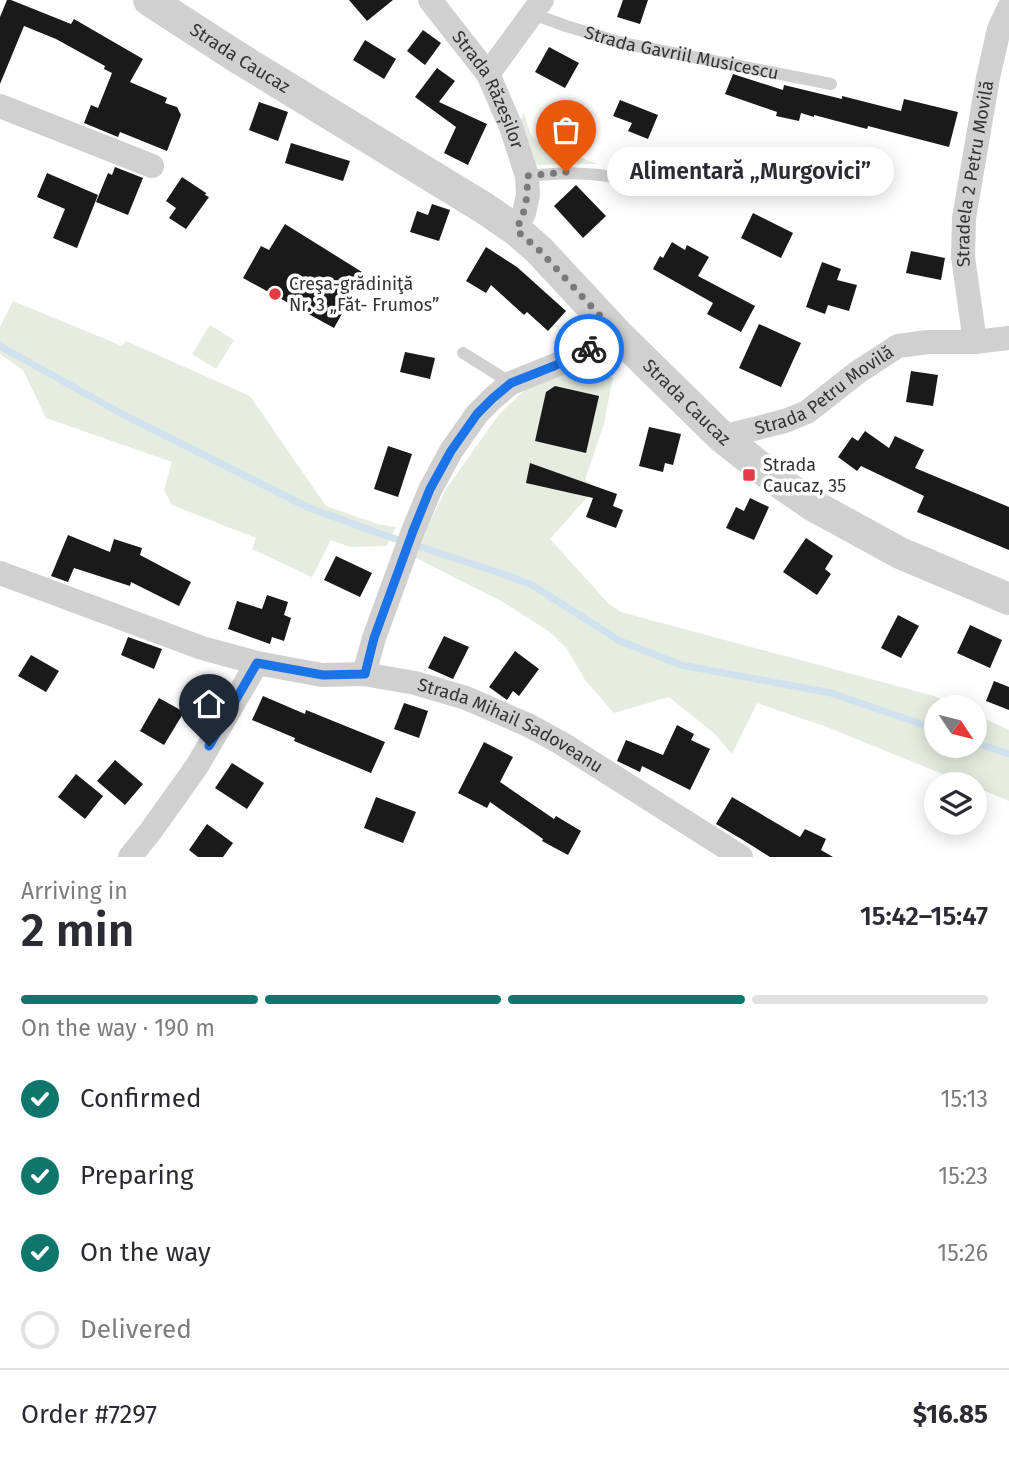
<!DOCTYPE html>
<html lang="en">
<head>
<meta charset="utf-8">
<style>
  :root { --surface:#fff; --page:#f7f7f7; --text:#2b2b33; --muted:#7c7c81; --line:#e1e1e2; --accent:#0f766e }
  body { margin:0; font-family:"Fira Sans",sans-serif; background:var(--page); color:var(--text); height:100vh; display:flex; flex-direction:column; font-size:26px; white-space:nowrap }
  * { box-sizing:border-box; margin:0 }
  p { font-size:23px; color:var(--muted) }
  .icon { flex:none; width:38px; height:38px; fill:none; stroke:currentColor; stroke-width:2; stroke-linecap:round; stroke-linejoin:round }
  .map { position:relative; height:857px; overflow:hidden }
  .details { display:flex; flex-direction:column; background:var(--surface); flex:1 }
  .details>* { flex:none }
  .needle { width:46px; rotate:125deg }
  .controls { position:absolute; left:924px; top:695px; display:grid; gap:14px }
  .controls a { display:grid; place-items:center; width:63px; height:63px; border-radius:50%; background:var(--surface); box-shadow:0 4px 18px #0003; font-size:35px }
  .pin { position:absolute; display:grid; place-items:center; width:60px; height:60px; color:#fff; margin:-72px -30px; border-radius:50% 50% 50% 0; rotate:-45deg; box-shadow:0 0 7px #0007 }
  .pin .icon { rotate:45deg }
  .courier { position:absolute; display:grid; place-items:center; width:70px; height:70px; margin:-35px; border:5px solid #1a73e8; border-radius:50%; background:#fff; color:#222; box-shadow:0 2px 9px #0007 }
  .bubble { position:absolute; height:49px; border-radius:24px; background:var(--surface); box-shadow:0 4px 18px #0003; font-size:23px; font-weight:600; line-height:49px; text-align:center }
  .overview em { font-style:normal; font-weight:600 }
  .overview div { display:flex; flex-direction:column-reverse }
  .overview { display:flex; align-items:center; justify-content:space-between; height:119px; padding:0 21px }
  h1 { font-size:46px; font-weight:600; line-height:52px }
  .bar { display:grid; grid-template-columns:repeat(4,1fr); gap:10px 7px; align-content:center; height:84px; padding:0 21px }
  .bar i { height:9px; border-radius:5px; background:var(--line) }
  .bar .active { background:var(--accent) }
  .bar p { grid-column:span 4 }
  .line { display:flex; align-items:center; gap:18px; padding:0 21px; border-top:2px solid var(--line) }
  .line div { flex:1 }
  ol { padding:0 21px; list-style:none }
  li { display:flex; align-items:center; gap:21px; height:77px }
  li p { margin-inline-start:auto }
  li .icon { padding:7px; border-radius:50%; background:var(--accent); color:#fff; stroke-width:4 }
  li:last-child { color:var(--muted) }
  li i { width:38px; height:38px; border:4px solid var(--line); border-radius:50% }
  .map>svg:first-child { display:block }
  .green { fill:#e6ecdf }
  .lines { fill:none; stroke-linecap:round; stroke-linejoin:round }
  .stream { stroke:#cfe2ee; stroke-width:7 }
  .building { fill:#1a1a1a }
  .service { stroke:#d0d0d0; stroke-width:12 }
  .minor { stroke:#d0d0d0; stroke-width:24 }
  .tertiary { stroke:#d0d0d0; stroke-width:32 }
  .done { stroke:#7a7a7a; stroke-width:7; stroke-dasharray:0 12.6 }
  .route { stroke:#1a73e8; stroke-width:9 }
  .poi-dot { fill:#e63946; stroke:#fff; stroke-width:2.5 }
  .labels { text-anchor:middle; stroke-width:7; stroke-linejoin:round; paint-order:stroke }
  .street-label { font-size:18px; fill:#333; stroke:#fff }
  .poi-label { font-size:18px; fill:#333; stroke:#fff; text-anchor:start }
</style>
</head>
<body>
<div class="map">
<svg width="1009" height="857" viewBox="0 0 1009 857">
  <rect width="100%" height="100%" fill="#fff"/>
  <g class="green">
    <polygon points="524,113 530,133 537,141 598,164 532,165 518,128"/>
    <polygon points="13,301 122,346 126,341 250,396 326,506 378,524 396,527 387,546 350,547 331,540 312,577 252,549 256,538 172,505 164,490 172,462 46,418 23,370 0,354 0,327"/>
    <polygon points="210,325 234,340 216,369 192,354"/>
    <polygon points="596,361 594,376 613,377 604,424 585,480 592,483 589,495 550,539 608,603 621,612 934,696 958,707 936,707 936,746 975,746 975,714 1009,730 1009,801 975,787 975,784 967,784 827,727 757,703 732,754 715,734 669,697 614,713 585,680 567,649 550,632 503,602 416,558 427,528 446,489 499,414 525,390 559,374"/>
  </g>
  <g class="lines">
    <g class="stream">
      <polyline points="0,346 124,415 307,507 378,533 497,572 532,585 620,641 681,665 831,693 936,729"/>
      <polyline points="975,743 1009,754"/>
    </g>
  </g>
  <g class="building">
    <polygon points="7,0 11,0 71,24 74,19 143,59 130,82 167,98 165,103 177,107 181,115 167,151 120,132 118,137 84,123 91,105 98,108 112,73 104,69 105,66 56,39 24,26 0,84 0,17"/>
    <polygon points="349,0 393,0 367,21"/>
    <polygon points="623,0 648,0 640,24 617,17"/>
    <polygon points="423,30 441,43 425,65 407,51"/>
    <polygon points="365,40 396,59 384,79 353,60"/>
    <polygon points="549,47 579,63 565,88 535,72"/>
    <polygon points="437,68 455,81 439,102 487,124 468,165 444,153 456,127 415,97"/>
    <polygon points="733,74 783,90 784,85 842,99 842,96 901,111 904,99 958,112 949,147 868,126 867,129 814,115 814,117 801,113 799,121 776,116 777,112 725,94"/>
    <polygon points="620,100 658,115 648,139 628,131 632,123 613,116"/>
    <polygon points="259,102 288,112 278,141 249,130"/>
    <polygon points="291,143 350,161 343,181 285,163"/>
    <polygon points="115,167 143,178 128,215 96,202 108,173 112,175"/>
    <polygon points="47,173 98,195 77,248 53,238 65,209 37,197"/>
    <polygon points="182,177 206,193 205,195 209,197 186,229 169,218 176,208 166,201"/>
    <polygon points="576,185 606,216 583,238 554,206"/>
    <polygon points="432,204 450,210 439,241 410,232 417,211 428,215"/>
    <polygon points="753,213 793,233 781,258 741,238"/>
    <polygon points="285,224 362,272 348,294 352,296 334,328 243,278 261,246 269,250"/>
    <polygon points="672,242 685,250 687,245 709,257 698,276 755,306 741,332 707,314 713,303 653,269 660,256 663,258"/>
    <polygon points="486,247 517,267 566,311 548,331 527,312 524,315 491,285 486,293 466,281"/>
    <polygon points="911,251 945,258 941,280 906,273"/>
    <polygon points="822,262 841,269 837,280 857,285 849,311 828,305 825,314 806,307"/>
    <polygon points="759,324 801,343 781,387 739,368"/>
    <polygon points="405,352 435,358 430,379 400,372"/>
    <polygon points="911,371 938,375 933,406 906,402"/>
    <polygon points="555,386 599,396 586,453 535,441 546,392"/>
    <polygon points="649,427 681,434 673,465 665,463 663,472 639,466"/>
    <polygon points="865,431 889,448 895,436 924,450 915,468 1009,507 1009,550 917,512 924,496 861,466 857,471 838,457 852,437 858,441"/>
    <polygon points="388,446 412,454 398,497 374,489"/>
    <polygon points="530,463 617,494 613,506 623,510 616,528 586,517 593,498 526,483"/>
    <polygon points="750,498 769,507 754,540 726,528 736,507 744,511"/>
    <polygon points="68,535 110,552 114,539 142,548 140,555 191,582 179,606 131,582 130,586 74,568 68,582 51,576"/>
    <polygon points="806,538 833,556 825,569 831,574 817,595 783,572"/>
    <polygon points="336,556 372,573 360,597 324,580"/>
    <polygon points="267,595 288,602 284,615 291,618 284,641 272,637 270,644 228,629 237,601 262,609"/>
    <polygon points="898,615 919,626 901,658 881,648"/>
    <polygon points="970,625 1002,640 990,668 957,653"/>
    <polygon points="444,636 469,647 453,679 428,668"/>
    <polygon points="128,637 162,649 154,669 121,655"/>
    <polygon points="515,651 539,669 519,696 513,691 507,700 489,687"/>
    <polygon points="31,655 59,671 46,692 18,676"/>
    <polygon points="994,681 1009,687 1009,710 986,701"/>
    <polygon points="263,696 305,714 306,710 385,742 371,773 294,741 295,738 252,720"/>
    <polygon points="159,698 184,712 164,745 140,731"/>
    <polygon points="404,703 428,711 419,738 394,729"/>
    <polygon points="677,725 694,734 691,740 710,749 690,790 642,766 640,772 617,761 626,740 663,755"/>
    <polygon points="484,742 513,757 500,782 554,819 556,816 581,831 568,855 542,841 543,839 490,802 487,808 458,793"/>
    <polygon points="115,760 143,784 125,805 97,781"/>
    <polygon points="232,763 264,783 247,809 215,788"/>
    <polygon points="76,774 103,796 85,819 58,797"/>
    <polygon points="376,797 416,812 403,843 364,828"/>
    <polygon points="732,797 800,837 805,829 826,839 821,850 833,857 770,857 743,840 716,824"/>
    <polygon points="207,824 233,843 223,857 198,857 189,850"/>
  </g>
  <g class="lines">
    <g class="service">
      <path id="s1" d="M533,14L566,26L622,43L831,84"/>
      <path d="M527,176C560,173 589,171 621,179"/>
      <polyline points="463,353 511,383"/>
    </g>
    <g class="minor">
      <path id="s2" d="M430,0L488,74L511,127L527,176L528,195L524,213L516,230"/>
      <polyline points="488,74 542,0"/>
      <polyline points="0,106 152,166"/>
      <path id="s3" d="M975,342L963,257L964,218L988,78L999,29L1009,8"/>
      <path id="s4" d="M722,437L785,421L807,412L858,372L898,346L928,342H975L1009,338"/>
      <path id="s5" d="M0,573L202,648L257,663L322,675L364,674L415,683L466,698L530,726L561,743L741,857"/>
      <polyline points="364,674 374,638 413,531 430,490 451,451 477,414 493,398 511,383 568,360 618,335"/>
      <polyline points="130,857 150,832 197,766 257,663"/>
    </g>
    <path class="tertiary" id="s6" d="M149,0L237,57L484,208L516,230L539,250L618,335L722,437L779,482L814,506L900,553L1009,599"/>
  </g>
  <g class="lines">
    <path class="done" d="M566,172L527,176C528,198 526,210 516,230L539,250L618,335L589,349"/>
    <polyline class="route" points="209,746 257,663 323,675 365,674 374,638 413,531 430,489 451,451 477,414 493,398 511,383 554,366 589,349"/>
  </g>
  <g class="poi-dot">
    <circle cx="275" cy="294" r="7"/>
    <rect x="742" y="468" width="14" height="14" rx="3.5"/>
  </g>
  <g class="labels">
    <g class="street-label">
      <text dy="6" stroke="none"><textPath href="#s1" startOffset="154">Strada Gavriil Musicescu</textPath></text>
      <text dy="6" stroke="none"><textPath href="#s6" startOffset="108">Strada Caucaz</textPath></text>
      <text dy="6" stroke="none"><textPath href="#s2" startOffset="108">Strada Răzeșilor</textPath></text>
      <text dy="6" stroke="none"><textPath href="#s3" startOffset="170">Stradela 2 Petru Movilă</textPath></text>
      <text dy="6" stroke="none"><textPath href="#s4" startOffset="114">Strada Petru Movilă</textPath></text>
      <text dy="6" stroke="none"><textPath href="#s6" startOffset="676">Strada Caucaz</textPath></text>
      <text dy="6" stroke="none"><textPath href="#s5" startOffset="537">Strada Mihail Sadoveanu</textPath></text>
    </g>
    <g class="poi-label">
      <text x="289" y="290">Creşa-grădiniţă<tspan x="289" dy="21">Nr. 3 „Făt- Frumos”</tspan></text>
      <text x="763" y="471">Strada<tspan x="763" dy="21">Caucaz, 35</tspan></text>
    </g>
  </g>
</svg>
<div class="controls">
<a><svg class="needle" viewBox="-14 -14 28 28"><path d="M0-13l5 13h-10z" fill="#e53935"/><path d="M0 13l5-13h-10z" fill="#7c7c81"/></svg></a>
<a><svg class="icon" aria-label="layers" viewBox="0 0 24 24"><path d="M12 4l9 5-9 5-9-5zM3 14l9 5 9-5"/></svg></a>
</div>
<div class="pin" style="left:566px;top:172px;background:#ea580c"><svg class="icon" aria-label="bag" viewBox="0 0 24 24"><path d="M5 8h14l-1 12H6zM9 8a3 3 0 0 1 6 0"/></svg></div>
<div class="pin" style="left:209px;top:746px;background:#1f2937"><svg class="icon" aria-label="home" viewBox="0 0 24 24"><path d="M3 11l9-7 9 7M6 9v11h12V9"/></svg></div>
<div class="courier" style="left:589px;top:349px"><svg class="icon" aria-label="bike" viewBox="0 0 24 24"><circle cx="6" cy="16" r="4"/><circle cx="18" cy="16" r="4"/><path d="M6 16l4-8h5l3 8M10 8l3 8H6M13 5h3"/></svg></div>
<div class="bubble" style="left:607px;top:147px;width:287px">Alimentară „Murgovici”</div>
</div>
<section class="details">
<div class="overview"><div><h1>2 min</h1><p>Arriving in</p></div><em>15:42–15:47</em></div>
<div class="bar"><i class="active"></i><i class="active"></i><i class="active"></i><i></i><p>On the way · 190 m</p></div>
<ol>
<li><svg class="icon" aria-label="check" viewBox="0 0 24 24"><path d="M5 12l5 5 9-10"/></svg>Confirmed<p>15:13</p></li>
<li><svg class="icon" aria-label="check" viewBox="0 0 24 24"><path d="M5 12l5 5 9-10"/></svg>Preparing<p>15:23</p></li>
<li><svg class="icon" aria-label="check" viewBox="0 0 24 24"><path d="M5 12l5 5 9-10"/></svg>On the way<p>15:26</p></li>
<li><i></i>Delivered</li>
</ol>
<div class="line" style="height:91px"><div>Order #7297</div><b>$16.85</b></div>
</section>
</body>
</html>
